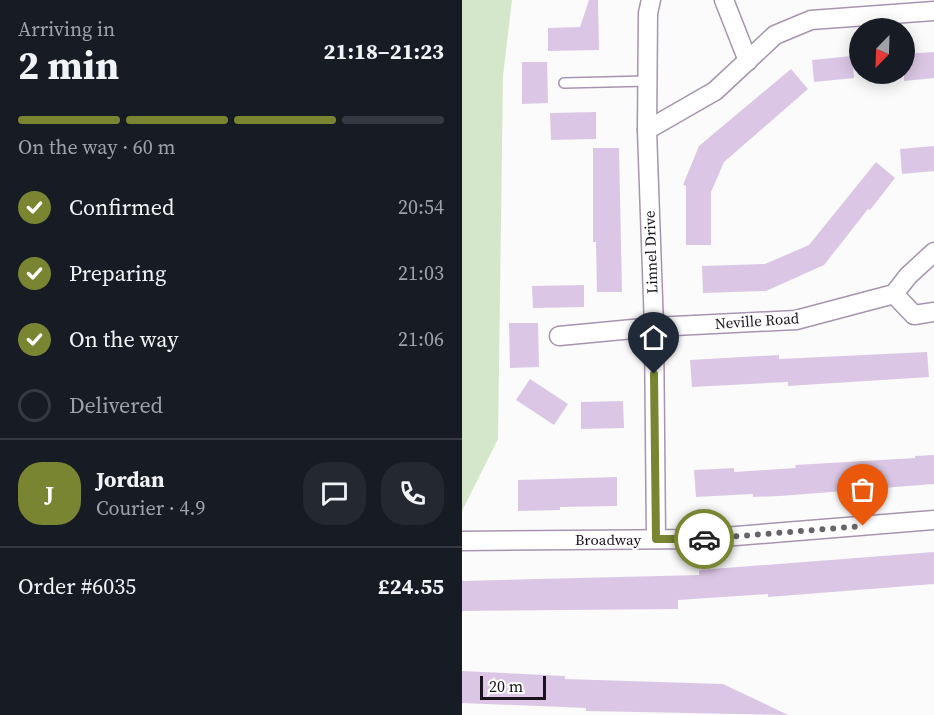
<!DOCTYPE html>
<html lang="en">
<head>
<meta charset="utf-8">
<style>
  :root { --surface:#171b24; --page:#242831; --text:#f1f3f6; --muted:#9ea1a6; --line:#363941; --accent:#7a8532 }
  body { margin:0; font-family:"Source Serif 4",serif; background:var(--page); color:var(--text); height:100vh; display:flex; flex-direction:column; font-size:22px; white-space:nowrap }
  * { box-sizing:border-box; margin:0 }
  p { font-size:20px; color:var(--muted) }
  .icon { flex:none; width:33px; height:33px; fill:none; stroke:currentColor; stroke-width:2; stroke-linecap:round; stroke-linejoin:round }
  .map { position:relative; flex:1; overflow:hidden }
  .sheet { display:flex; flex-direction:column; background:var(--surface); width:462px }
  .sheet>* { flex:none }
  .needle { width:39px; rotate:203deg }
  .tools { position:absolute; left:387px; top:18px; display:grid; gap:12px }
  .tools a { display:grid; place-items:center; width:66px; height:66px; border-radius:50%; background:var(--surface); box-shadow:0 3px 15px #0003; font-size:30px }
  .scale { position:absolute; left:18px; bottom:15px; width:66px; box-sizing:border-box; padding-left:6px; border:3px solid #1a131d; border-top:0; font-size:16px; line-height:21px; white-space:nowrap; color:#1a131d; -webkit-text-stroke:4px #fff; paint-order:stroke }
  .pin { position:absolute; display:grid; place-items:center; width:51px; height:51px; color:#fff; margin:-62px -26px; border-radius:50% 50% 50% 0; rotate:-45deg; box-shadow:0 0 6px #0007 }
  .pin .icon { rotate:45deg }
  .courier { position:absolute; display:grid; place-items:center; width:60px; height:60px; margin:-30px; border:4px solid #7a8532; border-radius:50%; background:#fff; color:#222; box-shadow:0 2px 8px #0007 }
  .overview em { font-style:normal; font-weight:700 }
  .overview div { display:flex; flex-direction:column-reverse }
  .overview { display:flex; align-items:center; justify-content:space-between; height:102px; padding:0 18px }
  h1 { font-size:39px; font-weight:700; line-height:45px }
  .bar { display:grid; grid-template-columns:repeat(4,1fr); gap:9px 6px; align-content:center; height:72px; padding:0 18px }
  .bar i { height:8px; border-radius:4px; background:var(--line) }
  .bar .current { background:var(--accent) }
  .bar p { grid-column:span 4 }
  .line { display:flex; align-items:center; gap:15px; padding:0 18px; border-top:2px solid var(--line) }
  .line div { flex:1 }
  .round { display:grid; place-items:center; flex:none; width:63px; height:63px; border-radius:24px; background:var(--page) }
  ol { padding:0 18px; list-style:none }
  li { display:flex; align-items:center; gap:18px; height:66px }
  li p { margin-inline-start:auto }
  li .icon { padding:6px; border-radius:50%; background:var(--accent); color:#fff; stroke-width:4 }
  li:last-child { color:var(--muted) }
  li i { width:33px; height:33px; border:3px solid var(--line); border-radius:50% }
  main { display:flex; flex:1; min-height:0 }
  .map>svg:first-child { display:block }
  .green { fill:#d5e7cb }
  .building { fill:#dbc7e5 }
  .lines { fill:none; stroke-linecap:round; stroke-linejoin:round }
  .lane-casing { stroke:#a794b0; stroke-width:12 }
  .street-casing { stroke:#a794b0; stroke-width:21 }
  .lane { stroke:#fff; stroke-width:9 }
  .street { stroke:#fff; stroke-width:18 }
  .done { stroke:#69646b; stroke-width:6; stroke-dasharray:0 10.8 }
  .route { stroke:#7a8532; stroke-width:8 }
  .labels { text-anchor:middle; stroke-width:4.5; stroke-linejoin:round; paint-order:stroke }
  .street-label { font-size:15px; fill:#1a131d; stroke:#fff }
</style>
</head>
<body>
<main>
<section class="sheet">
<div class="overview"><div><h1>2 min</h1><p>Arriving in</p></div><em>21:18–21:23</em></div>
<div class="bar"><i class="current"></i><i class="current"></i><i class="current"></i><i></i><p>On the way · 60 m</p></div>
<ol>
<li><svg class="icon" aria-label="check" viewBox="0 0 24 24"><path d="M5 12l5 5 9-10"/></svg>Confirmed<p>20:54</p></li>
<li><svg class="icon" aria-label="check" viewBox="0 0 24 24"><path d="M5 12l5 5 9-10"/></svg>Preparing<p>21:03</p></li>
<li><svg class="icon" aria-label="check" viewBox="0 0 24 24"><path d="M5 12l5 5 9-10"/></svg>On the way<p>21:06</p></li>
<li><i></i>Delivered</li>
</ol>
<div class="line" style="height:108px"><b class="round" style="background:var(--accent);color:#fff">J</b><div><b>Jordan</b><p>Courier · 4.9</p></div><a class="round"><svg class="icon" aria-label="chat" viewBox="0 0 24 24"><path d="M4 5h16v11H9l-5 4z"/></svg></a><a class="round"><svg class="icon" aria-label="phone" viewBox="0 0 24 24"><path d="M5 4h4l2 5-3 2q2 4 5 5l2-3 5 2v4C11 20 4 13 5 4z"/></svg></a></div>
<div class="line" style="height:78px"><div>Order #6035</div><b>£24.55</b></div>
</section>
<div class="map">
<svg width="472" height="715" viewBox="0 0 472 715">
  <rect width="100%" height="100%" fill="#fbfbfb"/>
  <polygon class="green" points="0,0 50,0 41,76 36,439 0,511"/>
  <g class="building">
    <polygon points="127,0 136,0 137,50 86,51 86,28 118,27"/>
    <polygon points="472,52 472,78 442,81 442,54"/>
    <polygon points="390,56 392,78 352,82 350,60"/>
    <polygon points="60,62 85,62 86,103 60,104"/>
    <polygon points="329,69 346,89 262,162 249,192 249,245 224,245 224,186 221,185 237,146"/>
    <polygon points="134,112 134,139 89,140 88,113"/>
    <polygon points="472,146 472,171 440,174 438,149"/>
    <polygon points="131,148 157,148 160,292 135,292 134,242 131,242"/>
    <polygon points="414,162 433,178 408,210 406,209 362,265 304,291 241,293 240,266 303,264 347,245"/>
    <polygon points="122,285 122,307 71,308 70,286"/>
    <polygon points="47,323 76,323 77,367 48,368"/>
    <polygon points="465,352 467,377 326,386 326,382 230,387 228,360 317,355 317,359"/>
    <polygon points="68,379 106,404 92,425 54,400"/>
    <polygon points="161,401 162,428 119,429 119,402"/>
    <polygon points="472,455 472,484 318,496 291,497 291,494 234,497 232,470 272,468 272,472 334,468 333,465 453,458 453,456"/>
    <polygon points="155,477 155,506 98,507 98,510 56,511 56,480"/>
    <polygon points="472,552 472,584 306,597 306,594 216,600 216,609 0,611 0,581 237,575 237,570"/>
    <polygon points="0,671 103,676 103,679 261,684 326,715 124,711 124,708 0,703"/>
  </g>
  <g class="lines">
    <defs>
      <polyline id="lane" points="102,83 185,81"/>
      <g id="street">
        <polyline points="189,0 186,13 185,130 192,327 194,539"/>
        <polyline points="262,0 286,61"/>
        <polyline points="185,130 253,91 313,35 349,20 472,11"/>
        <polyline points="432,294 452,315 472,312"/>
        <polyline points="97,336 192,327 334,320 432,294 446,276 472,252"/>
        <polyline points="0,541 236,539 472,520"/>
      </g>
    </defs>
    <use href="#lane" class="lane-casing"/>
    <use href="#street" class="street-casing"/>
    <use href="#lane" class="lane"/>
    <use href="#street" class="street"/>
  </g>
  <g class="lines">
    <polyline class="done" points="242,539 401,526"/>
    <polyline class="route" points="192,374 194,539 242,539"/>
  </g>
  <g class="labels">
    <g class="street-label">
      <text transform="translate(189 252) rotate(-92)" y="5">Linnel Drive</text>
      <text transform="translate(295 321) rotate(-4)" y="5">Neville Road</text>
      <text x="146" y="545">Broadway</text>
    </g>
  </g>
</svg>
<div class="tools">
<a><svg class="needle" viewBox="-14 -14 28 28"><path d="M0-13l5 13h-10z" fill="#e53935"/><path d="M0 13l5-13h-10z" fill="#9ea1a6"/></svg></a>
</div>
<div class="scale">20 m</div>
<div class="pin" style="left:401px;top:526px;background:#ea580c"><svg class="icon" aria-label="bag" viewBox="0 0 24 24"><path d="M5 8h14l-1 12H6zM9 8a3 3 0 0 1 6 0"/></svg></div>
<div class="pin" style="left:192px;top:374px;background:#1f2937"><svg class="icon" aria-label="home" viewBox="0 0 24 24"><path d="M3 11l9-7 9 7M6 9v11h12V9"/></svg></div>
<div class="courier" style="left:242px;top:539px"><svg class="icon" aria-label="car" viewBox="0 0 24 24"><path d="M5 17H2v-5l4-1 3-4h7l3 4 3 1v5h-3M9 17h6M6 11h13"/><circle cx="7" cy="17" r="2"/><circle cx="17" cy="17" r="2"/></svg></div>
</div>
</main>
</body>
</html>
